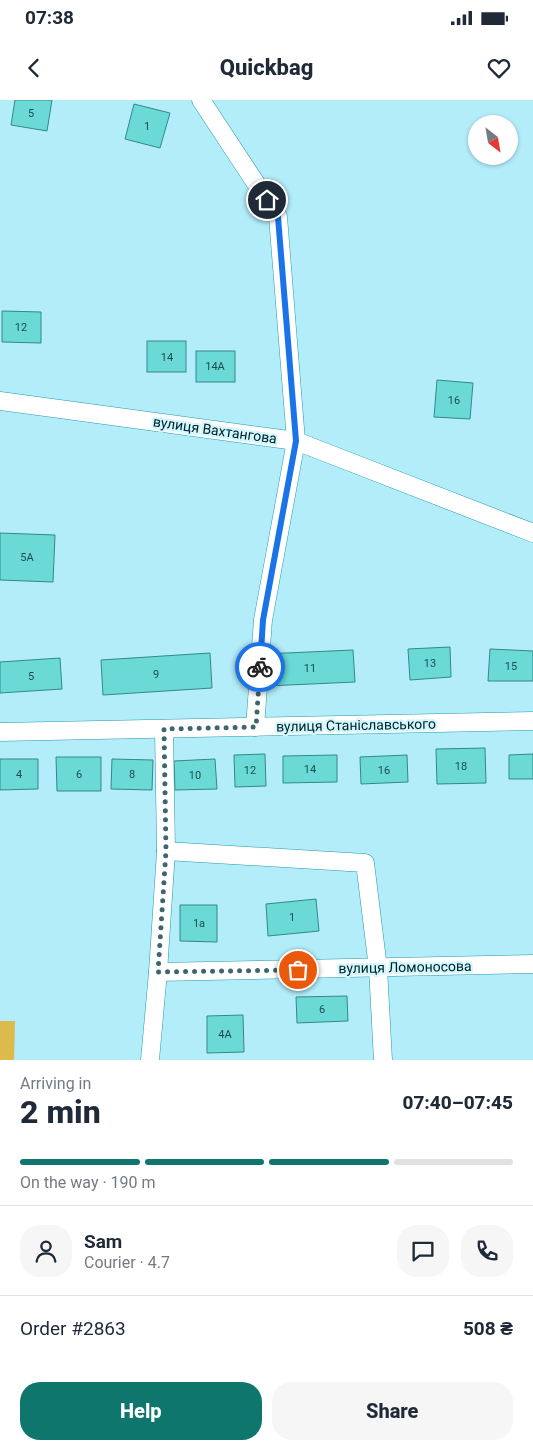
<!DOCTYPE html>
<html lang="en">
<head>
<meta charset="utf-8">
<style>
  :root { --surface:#fff; --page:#f6f6f7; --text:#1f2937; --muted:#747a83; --line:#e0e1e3; --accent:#0f766e }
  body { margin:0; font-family:Roboto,sans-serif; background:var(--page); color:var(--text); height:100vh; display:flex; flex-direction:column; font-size:19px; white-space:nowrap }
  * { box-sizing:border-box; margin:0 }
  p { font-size:16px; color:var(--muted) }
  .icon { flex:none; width:28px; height:28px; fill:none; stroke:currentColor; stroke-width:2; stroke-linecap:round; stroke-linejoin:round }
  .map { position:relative; height:960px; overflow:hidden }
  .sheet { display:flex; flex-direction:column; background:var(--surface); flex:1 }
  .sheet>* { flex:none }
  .needle { width:32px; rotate:149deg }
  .fabs { position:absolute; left:468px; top:15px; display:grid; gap:10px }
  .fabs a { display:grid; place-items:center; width:50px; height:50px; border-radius:50%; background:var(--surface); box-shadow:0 1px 4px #0004; font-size:25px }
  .pin { position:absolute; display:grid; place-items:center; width:42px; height:42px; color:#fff; margin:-21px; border:2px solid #fff; border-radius:50%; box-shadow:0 1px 5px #0007 }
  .courier { position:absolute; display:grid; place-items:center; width:50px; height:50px; margin:-25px; border:4px solid #1a73e8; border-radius:50%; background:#fff; color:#222; box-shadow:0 1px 6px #0007 }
  .summary em { font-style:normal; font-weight:800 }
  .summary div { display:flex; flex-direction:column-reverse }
  .summary { display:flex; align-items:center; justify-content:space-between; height:85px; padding:0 20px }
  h1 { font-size:32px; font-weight:800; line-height:38px }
  .bar { display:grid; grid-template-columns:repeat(4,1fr); gap:8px 5px; align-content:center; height:60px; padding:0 20px }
  .bar i { height:6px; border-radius:4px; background:var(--line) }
  .bar .active { background:var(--accent) }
  .bar p { grid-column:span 4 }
  .line { display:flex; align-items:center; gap:12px; padding:0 20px; border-top:1px solid var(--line) }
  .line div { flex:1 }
  .round { display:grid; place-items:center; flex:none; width:52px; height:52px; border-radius:20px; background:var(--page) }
  .action { display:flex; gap:10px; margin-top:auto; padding:10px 20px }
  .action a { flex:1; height:58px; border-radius:20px; background:var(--accent); color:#fff; font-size:20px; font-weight:800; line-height:58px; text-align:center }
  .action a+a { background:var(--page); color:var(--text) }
  .status { display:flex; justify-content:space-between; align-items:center; height:35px; padding:0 25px; background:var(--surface); direction:ltr }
  .status svg { height:14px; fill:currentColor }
  header { display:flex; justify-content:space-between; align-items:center; height:65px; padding:0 20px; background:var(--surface); font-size:22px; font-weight:800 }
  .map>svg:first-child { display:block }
  .green { fill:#dcbb4c }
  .building { fill:#6bdad6; stroke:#328986 }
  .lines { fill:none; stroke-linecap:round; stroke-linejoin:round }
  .minor-casing { stroke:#249aae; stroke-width:19 }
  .minor { stroke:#fff; stroke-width:18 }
  .done { stroke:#3f666f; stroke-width:5; stroke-dasharray:0 9 }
  .route { stroke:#1a73e8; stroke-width:6 }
  .labels { text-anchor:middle; stroke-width:4.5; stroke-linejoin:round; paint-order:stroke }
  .number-label { font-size:11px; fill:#1b4d50 }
  .street-label { font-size:14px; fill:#001e24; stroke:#d1f7ff }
</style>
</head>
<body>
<div class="status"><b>07:38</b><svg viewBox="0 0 49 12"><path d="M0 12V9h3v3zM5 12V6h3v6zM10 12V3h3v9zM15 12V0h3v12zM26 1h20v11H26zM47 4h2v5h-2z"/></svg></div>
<header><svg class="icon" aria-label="back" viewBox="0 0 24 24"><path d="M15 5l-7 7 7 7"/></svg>Quickbag<svg class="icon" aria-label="heart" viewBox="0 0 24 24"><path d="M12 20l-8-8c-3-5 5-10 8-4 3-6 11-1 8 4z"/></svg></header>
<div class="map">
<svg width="533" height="960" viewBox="0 0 533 960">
  <rect width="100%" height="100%" fill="#b3edfa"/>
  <polygon class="green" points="0,921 15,921 14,960 0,960"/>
  <g class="building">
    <polygon points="15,0 52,0 47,31 11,25"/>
    <polygon points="134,4 170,13 160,48 125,39"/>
    <polygon points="2,211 41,212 41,243 2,242"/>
    <rect x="147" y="241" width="39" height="31"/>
    <rect x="196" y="251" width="39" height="31"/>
    <polygon points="437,280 473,283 470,319 434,317"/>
    <polygon points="0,433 55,435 53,482 0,480"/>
    <polygon points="450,547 451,577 410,580 408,549"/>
    <polygon points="490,549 533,551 533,581 488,581"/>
    <polygon points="353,550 355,582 266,586 264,554"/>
    <polygon points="210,553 212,588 103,595 101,560"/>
    <polygon points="60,558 62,589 0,593 0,562"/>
    <polygon points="485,648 486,683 437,684 436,649"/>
    <polygon points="265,654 266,686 235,687 234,655"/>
    <polygon points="533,654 533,679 509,679 509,655"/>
    <polygon points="337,655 337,682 283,683 283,656"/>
    <polygon points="407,655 408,682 361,684 360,657"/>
    <polygon points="56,657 101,657 101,691 57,691"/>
    <polygon points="0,659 38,659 38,689 0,690"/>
    <polygon points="112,659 153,660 152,690 111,689"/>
    <polygon points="215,659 217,689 175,690 174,661"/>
    <polygon points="316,799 319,831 268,836 266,804"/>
    <polygon points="180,805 217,805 217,842 180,841"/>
    <polygon points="347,896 348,921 297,923 296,897"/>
    <polygon points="243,915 244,952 207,953 207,916"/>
  </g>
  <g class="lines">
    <defs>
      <g id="minor">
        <polyline points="201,0 278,117 296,341 263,520 255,627"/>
        <polyline points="0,301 296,341 533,433"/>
        <polyline points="164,629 166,751 365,763 378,868 383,960"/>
        <polyline points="0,632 533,621"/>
        <polyline points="158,872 533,864"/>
        <polyline points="150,960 158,872 166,751"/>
      </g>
    </defs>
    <use href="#minor" class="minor-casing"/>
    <use href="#minor" class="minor"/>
  </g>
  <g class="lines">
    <polyline class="done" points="260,567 256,627 164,629 166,751 158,872 298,870"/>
    <polyline class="route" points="260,567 263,520 296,341 278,117 267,100"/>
  </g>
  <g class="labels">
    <g class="number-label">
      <text x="31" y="17">5</text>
      <text x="147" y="30">1</text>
      <text x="21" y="231">12</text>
      <text x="167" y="261">14</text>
      <text x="215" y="270">14А</text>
      <text x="454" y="304">16</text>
      <text x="27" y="461">5А</text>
      <text x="430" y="567">13</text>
      <text x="511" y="570">15</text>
      <text x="310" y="572">11</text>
      <text x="156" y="578">9</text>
      <text x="31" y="580">5</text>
      <text x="461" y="670">18</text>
      <text x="310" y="673">14</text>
      <text x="250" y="674">12</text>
      <text x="384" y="674">16</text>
      <text x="19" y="678">4</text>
      <text x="79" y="678">6</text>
      <text x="132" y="678">8</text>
      <text x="195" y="679">10</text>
      <text x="292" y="821">1</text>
      <text x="199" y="827">1а</text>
      <text x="322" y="913">6</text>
      <text x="225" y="938">4А</text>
    </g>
    <g class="street-label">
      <text transform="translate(215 330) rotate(8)" y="5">вулиця Вахтангова</text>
      <text transform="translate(356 625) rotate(-1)" y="5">вулиця Станіславського</text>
      <text transform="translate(405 867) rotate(-1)" y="5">вулиця Ломоносова</text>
    </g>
  </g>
</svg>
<div class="fabs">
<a><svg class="needle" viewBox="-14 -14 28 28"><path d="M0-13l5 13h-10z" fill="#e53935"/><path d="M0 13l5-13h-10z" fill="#747a83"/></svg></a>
</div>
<div class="pin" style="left:298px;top:870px;background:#ea580c"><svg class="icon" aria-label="bag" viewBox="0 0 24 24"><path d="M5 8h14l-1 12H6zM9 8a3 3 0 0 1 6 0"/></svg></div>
<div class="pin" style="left:267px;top:100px;background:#1f2937"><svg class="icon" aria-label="home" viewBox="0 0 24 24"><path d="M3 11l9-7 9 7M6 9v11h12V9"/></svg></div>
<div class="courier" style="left:260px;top:567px"><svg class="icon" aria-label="bike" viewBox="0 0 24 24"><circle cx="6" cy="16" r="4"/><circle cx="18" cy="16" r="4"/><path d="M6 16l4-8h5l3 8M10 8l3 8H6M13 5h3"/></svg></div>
</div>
<section class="sheet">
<div class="summary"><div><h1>2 min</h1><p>Arriving in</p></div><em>07:40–07:45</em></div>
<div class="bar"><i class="active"></i><i class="active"></i><i class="active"></i><i></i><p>On the way · 190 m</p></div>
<div class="line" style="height:90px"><a class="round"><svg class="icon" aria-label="person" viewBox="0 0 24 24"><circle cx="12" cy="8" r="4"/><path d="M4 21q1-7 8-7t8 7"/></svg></a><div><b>Sam</b><p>Courier · 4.7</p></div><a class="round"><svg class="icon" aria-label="chat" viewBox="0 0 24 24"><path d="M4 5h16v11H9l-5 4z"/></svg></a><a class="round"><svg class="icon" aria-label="phone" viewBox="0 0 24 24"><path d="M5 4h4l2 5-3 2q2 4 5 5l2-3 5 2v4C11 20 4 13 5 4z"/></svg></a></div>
<div class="line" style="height:65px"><div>Order #2863</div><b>508 ₴</b></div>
<div class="action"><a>Help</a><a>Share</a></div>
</section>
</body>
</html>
